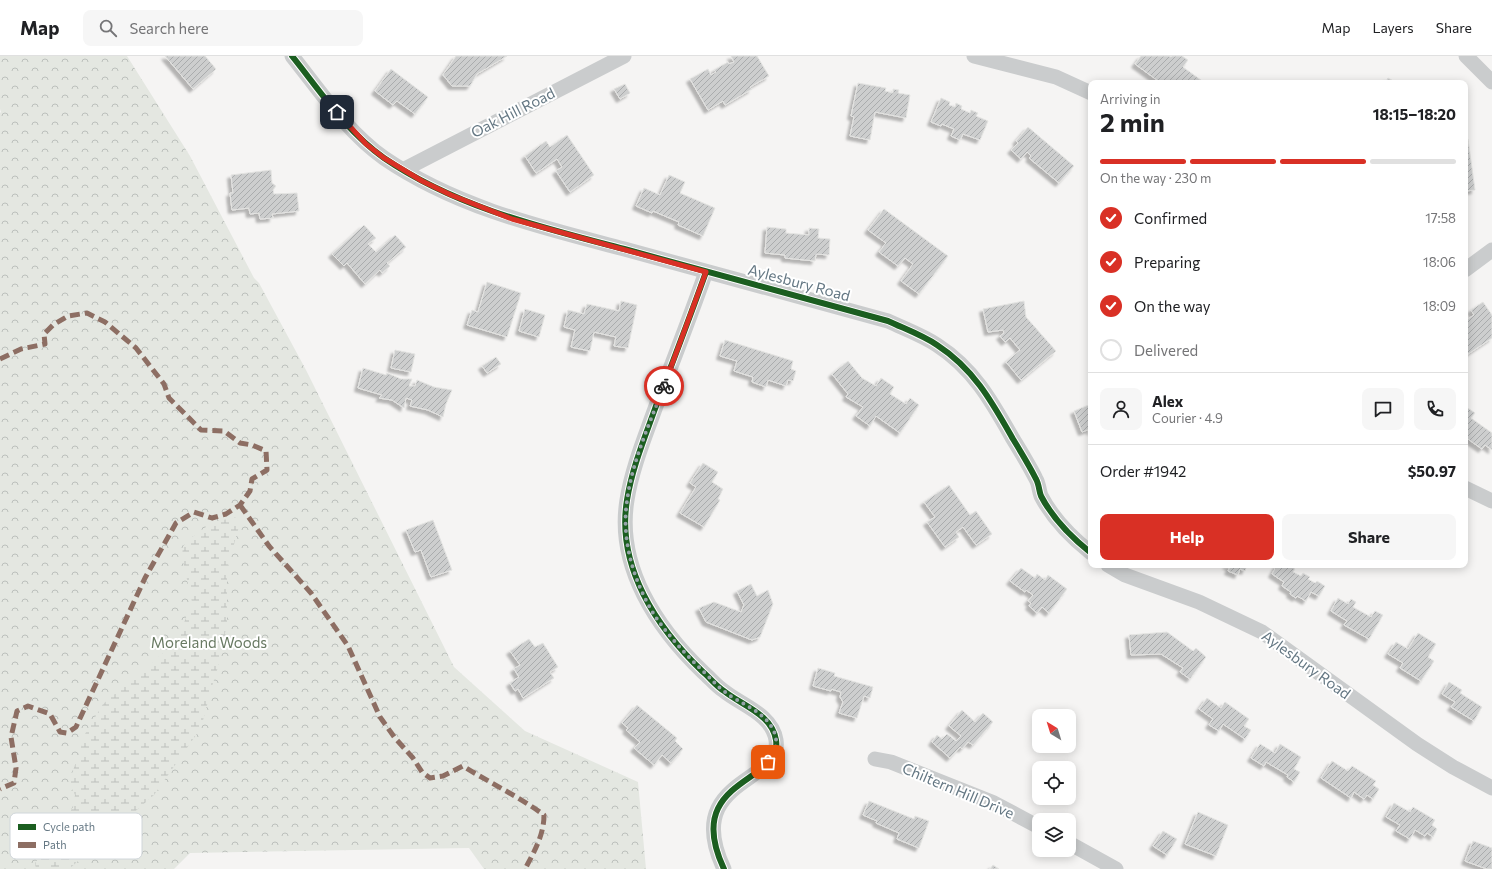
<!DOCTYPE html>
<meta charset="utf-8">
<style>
:root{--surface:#fff;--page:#f6f6f6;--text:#202124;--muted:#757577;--line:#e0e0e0;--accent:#d93025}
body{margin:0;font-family:Commissioner,sans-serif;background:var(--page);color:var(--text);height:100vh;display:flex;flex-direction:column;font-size:15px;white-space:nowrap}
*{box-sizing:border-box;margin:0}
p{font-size:13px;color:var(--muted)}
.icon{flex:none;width:22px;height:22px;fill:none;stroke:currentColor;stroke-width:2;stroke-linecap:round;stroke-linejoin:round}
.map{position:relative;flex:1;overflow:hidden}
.sheet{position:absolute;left:1088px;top:24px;width:380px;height:488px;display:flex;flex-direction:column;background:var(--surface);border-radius:8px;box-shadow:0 2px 10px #0003}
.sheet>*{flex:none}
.needle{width:26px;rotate:322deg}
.tools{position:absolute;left:1032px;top:653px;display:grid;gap:8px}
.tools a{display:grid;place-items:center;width:44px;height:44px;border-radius:8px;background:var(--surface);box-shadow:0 2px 10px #0003;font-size:20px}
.pin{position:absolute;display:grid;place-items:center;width:34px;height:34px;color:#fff;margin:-17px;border-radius:8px;box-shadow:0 2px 6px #0006}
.courier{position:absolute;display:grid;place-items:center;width:40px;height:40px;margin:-20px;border:3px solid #d93025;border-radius:50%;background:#fff;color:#222;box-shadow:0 1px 5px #0007}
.overview em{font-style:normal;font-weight:700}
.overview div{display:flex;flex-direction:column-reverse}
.overview{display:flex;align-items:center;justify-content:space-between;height:68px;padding:0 12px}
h1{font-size:26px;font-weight:700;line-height:30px}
.bar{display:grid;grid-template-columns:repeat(4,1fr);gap:6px 4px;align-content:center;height:48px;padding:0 12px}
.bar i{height:5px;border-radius:3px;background:var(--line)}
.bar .active{background:var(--accent)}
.bar p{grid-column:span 4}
.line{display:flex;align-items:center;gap:10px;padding:0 12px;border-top:1px solid var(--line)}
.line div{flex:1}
.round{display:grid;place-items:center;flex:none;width:42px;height:42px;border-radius:8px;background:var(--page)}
ol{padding:0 12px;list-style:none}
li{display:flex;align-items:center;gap:12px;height:44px}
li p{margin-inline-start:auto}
li .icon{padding:4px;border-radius:50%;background:var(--accent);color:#fff;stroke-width:4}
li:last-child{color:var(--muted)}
li i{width:22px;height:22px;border:2px solid var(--line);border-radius:50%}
.cta{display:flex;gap:8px;margin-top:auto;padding:8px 12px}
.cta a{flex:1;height:46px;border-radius:8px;background:var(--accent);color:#fff;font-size:16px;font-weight:700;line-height:46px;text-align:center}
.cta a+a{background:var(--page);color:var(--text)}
header{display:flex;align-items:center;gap:24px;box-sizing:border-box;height:56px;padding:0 20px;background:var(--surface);border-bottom:1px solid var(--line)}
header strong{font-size:19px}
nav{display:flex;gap:22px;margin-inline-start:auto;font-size:14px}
.search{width:280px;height:36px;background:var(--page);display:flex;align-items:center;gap:10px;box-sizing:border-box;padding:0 14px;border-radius:8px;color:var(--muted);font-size:15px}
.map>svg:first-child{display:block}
</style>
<header>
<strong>Map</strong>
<div class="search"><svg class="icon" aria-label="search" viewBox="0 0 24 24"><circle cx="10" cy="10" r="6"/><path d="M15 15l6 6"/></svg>Search here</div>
<nav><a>Map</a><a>Layers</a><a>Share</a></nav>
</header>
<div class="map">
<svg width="1492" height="813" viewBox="0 0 1492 813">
<defs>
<pattern id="forest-crowns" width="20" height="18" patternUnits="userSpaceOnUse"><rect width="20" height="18" fill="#e4e7e1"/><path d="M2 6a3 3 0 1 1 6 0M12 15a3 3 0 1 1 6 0" fill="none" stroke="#bcc0bc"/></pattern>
<pattern id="wetland-marsh" width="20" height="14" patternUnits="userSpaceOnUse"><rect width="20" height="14" fill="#e4e7e1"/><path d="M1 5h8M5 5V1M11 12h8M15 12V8" fill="none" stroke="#bcc0bc"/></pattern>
<pattern id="building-hatch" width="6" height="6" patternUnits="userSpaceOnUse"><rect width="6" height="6" fill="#cdcece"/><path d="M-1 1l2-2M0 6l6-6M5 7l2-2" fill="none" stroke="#aaacad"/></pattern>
<filter id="shadow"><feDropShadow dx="-3.5" dy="3.5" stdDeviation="1" flood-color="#0004"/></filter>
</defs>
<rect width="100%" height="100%" fill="#f5f4f3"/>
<!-- forest -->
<path fill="url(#forest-crowns)" d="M0,0H127L190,100L254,222L259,227L306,314L454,611L525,675L638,726L646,813H484L469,792L190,797L174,813H0V57L1,56L0,53Z"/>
<!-- wetland -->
<path fill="url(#wetland-marsh)" d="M238,461L240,467L227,513V568L218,611L211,634L201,672L154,739L69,813H36L35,807L73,751L75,739L69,727L85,678L103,648L162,598L182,572L192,546L182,501L183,490L192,481L213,466Z"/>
<!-- building -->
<path fill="url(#building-hatch)" stroke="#e4e4e2" filter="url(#shadow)" d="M165,0H205L216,13L193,33Z
M456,0H507L477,18L470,30H452L443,19Z
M731,0H757L769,20L750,31L752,33L725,49L723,45L708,54L690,23L708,13L711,19L716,16L714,14L728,6L729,8L734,6Z
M1141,0H1169L1171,1L1172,0H1182L1188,4L1183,11L1205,27H1161L1135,8Z
M391,13L428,41L415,58L397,45L393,49L375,35Z
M1388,22L1397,27H1385Z
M858,27L886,32L885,35L893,37V33L899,34L898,37L910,39L906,62L875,56L870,84L850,80L854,61L851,60Z
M625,28L630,37L620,43L614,33Z
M941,42L950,46L949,49L955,51L956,47L962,50L961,53L970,57L971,54L978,57L976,60L988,65L980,84L963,78L960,84L951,80L954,73L942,68L941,70L931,66Z
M1028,71L1074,110L1059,127L1029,102L1031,100L1027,96L1021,103L1011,94L1018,87L1016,85Z
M567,79L594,119L570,136L556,115L562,111L557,103L536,117L525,100L546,85L550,91Z
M1465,83H1468L1475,134L1465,135Z
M271,114L272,127L276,130L273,134L274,138L297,137L299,155L272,158L273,162L260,163L259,157L250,158L249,152L232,154L230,137H233L231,119Z
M669,119L685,126L680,137L715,152L703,180L678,169L679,166L653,155L652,157L636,150L644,132L660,139Z
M884,153L948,200L919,238L901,225L913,208L905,202L898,210L879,196L886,187L868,174Z
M364,169L376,182L368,188L376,196L395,179L406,191L387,207L390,210L382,217L380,214L365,228L347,207L344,210L332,198Z
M767,171L786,173V177L809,179V172L819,173L818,182L830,183L829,199L816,198L815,205L785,202V199L765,197Z
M487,226L521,237L507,281L467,269L472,254L478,256Z
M621,245L637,249L628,292L614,290L616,281L594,276L590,295L571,291L575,274L564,271L568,254L584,258L587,248L619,255Z
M1024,245L1026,261L1056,295L1021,324L1006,306L1020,294L1010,282L1005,286L1000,280L1004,277L1003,274L988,276L983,253Z
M1483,246L1492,259V282L1465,300V265L1474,259L1471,254Z
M525,253L545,259L539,281L519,275Z
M725,284L793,305L791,313L796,315L793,325L788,324L786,330L768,324L766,331L752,326L753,321L734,315L737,305L720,300Z
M395,294L415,298L411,316L391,312Z
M496,301L501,308L487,317L482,310Z
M848,305L862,322L876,330L881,322L894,331L890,338L906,348L910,342L919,349L900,377L876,360L870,370L856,360L863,351L846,341L848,338L832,318Z
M363,312L386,319L387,317L401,323H412L409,330H415L417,324L434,331L452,334L446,348L443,361L428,354L410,350L412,344L406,342L404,352L392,344L379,342L382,339L358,332Z
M1091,348V376L1090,373L1082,376L1074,355Z
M1465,350L1475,357L1471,362L1492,377V394L1485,389L1482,393L1465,381V375L1467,373L1465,372Z
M703,407L718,416L712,426L723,433L718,443L720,444L704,471L680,457L696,431L690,427Z
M949,429L970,459L976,455L992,478L976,489L963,471L956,476L959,481L945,491L927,466L935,461L924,446Z
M433,464L452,514L431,521L421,494L415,496L406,474Z
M1226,509H1247L1245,515L1240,513L1238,519L1228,515L1230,511Z
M1277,509H1288L1295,513L1293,516L1301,520L1303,517L1310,521L1308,523L1315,527L1317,525L1325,530L1319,540L1311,536L1306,545L1297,540L1296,542L1290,538L1291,536L1282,530L1284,526L1272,518Z
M1021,512L1035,522L1037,518L1045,524L1048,519L1067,533L1049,557L1042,551L1037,557L1029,550L1031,547L1028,545L1033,539L1026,534L1025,536L1010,525Z
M751,528L757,540L768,534L773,548L760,581L752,584L706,566L699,552L714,546L741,556L744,549L737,535Z
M1338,542L1348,548L1351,543L1356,546L1353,551L1371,561L1375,555L1383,559L1369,583L1344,569L1347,565L1331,555Z
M1167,576L1193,595L1196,592L1206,601L1190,623L1180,616L1183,612L1161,598L1131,599L1129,579Z
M1418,577L1436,588L1428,601L1434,605L1421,625L1400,612L1403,607L1388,598L1396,586L1408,593Z
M529,583L535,591L543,587L558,611L550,616L554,622L523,642L518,633L515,635L510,627L519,621L514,613L520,609L510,595Z
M818,612L835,617L834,620L873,631L870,642L864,640L857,662L839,657L843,646L840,641L841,636L831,633V635L813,630Z
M1449,626L1462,634L1460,637L1482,651L1474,665L1451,651L1455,646L1442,638Z
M1207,642L1221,652L1225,646L1249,663L1244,670L1251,674L1245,683L1223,668L1219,675L1209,669L1213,663L1199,653Z
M637,649L677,682L675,685L683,693L671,707L662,699L654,709L634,692L640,686L626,674L628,672L622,667Z
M962,654L975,666L983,657L993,666L973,689L968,686L962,693L960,691L950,702L932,686L937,679L942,683L947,678L956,685L961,680L949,670Z
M1260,688L1275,697L1280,688L1301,701L1294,713L1300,716L1294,726L1287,721L1288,719L1266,706L1264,710L1251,702Z
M1332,705L1348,715L1352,710L1376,725L1373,729L1379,733L1373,743L1367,739L1364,743L1354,736L1351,742L1321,722Z
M869,745L914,763L915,760L929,765L919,792L897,783L899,777L876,767L877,765L863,759Z
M1394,747L1410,756L1413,751L1435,764L1432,769L1437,773L1433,781L1427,777L1425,780L1415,774L1410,783L1396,775L1400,769L1386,761Z
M1198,756L1228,769L1216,800L1185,788Z
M1163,775L1177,783L1167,799L1153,790Z
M1473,785L1492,792V813H1487L1465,805Z
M993,809L999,813H990Z"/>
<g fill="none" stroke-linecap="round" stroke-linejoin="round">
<!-- minor -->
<path stroke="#cacccd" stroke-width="15" d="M292,0C320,35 347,76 384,102C457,152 544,172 628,194C715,218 802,241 888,265C905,273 922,279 937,289C974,313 992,346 1013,383C1021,396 1029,409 1036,423C1039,428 1039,435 1041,440C1053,463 1071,481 1091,497
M974,0L1056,21L1091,37
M1466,0L1492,26
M403,114L624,0
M1465,214L1492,194
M706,216C690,261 673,305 656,350C645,381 632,412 627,444C616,511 657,572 703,616C710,622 716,630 724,635C741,649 772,658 776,684C783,728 681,722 724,813
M1465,432L1492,445
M1108,509L1125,519L1199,546L1262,576L1417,688L1453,711L1492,732
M875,703L891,706L994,747L1039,771
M1069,787L1116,813"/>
<!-- quiet -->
<path stroke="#8d6e63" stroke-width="5" stroke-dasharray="10 5" stroke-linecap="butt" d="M0,303L21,293L45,288L44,278L53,269L68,260L87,257L105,266L136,292L164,328L169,342L201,374L224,375L240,387L252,389L266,395L267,414L252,423L250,435L240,449L226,458L212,462L194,456L176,467L145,522L76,671L67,677L60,676L50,658L28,650L17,655L11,681L16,712L14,727L0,733
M240,449L269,490L311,537L348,590L380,661L395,682L413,702L422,716L430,722L443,720L463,710C490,727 518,740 544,759C544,779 534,796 525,813"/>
<defs>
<path id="cycleway" d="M292,0C320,35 347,76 384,102C457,152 544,172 628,194C715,218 802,241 888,265C905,273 922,279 937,289C974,313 992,346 1013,383C1021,396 1029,409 1036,423C1039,428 1039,435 1041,440C1053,463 1071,481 1091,497
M706,216C690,261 673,305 656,350C645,381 632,412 627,444C616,511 657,572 703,616C710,622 716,630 724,635C741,649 772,658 776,684C783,728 681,722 724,813"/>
</defs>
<!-- cycleway casing -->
<use href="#cycleway" stroke="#fff" stroke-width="8"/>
<!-- cycleway -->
<use href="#cycleway" stroke="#1b5e20" stroke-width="6"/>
</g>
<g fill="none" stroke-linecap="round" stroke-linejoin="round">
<!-- done -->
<path stroke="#97a3aa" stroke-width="4" stroke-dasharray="0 7.2" d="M664,330C650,367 632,405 627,445C621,484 634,527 655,560C670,582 688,601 707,619C713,625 718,631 725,636C739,647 761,654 771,670C780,684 776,694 768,706"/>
<!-- route -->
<path stroke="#d93025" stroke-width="5" d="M337,56L366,88L384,102L422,125L451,139L512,163L706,216L664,330"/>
</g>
<g text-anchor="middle" stroke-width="4" stroke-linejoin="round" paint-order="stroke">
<!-- street labels -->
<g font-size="15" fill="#647783" stroke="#fff">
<text transform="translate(513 57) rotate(-27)" y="5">Oak Hill Road</text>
<text transform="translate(799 227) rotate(15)" y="5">Aylesbury Road</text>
<text transform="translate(1306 609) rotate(36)" y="5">Aylesbury Road</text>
<text transform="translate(958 735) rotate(23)" y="5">Chiltern Hill Drive</text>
</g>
<!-- park labels -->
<g font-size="15" fill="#697a63" stroke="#fff">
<text x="209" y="592">Moreland Woods</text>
</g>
</g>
<!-- legend -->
<rect x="10" y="757" width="132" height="46" rx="6" fill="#fff" stroke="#d0d6da" stroke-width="1"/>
<rect x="18" y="768" width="18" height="6" fill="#1b5e20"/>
<rect x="18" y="786" width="18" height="6" fill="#8d6e63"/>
<g font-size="11" fill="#647783">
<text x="43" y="775">Cycle path</text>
<text x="43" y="793">Path</text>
</g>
</svg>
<div class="tools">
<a><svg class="needle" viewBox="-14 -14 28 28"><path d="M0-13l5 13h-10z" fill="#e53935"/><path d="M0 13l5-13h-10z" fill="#757577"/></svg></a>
<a><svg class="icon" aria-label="locate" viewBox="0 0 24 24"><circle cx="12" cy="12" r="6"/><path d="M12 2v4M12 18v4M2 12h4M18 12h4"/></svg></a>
<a><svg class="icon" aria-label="layers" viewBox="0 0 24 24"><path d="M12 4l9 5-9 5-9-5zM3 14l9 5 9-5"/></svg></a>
</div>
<div class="pin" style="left:768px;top:706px;background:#ea580c"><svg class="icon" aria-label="bag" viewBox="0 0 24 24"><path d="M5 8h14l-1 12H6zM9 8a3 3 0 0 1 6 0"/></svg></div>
<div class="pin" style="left:337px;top:56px;background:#1f2937"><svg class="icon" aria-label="home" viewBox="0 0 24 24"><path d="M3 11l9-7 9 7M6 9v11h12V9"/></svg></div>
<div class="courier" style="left:664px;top:330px"><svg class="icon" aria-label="bike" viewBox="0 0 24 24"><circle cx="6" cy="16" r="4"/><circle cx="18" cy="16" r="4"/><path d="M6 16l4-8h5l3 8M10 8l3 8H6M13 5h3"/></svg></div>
<section class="sheet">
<div class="overview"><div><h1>2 min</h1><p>Arriving in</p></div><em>18:15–18:20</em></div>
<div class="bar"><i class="active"></i><i class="active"></i><i class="active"></i><i></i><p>On the way · 230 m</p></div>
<ol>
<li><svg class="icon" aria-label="check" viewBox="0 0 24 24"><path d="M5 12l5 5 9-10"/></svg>Confirmed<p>17:58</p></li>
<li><svg class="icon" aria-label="check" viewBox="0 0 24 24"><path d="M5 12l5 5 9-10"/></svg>Preparing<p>18:06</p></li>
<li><svg class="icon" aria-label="check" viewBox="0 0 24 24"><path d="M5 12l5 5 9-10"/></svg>On the way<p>18:09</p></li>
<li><i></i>Delivered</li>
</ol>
<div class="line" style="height:72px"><a class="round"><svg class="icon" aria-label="person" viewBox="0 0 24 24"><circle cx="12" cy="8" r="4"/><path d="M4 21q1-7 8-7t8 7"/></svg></a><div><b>Alex</b><p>Courier · 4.9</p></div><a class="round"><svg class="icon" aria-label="chat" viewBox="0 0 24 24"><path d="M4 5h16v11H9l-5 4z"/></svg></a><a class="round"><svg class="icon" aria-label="phone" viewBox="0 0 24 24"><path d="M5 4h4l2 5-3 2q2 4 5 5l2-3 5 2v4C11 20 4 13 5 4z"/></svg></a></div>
<div class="line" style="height:52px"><div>Order #1942</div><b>$50.97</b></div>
<div class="cta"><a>Help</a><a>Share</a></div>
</section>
</div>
